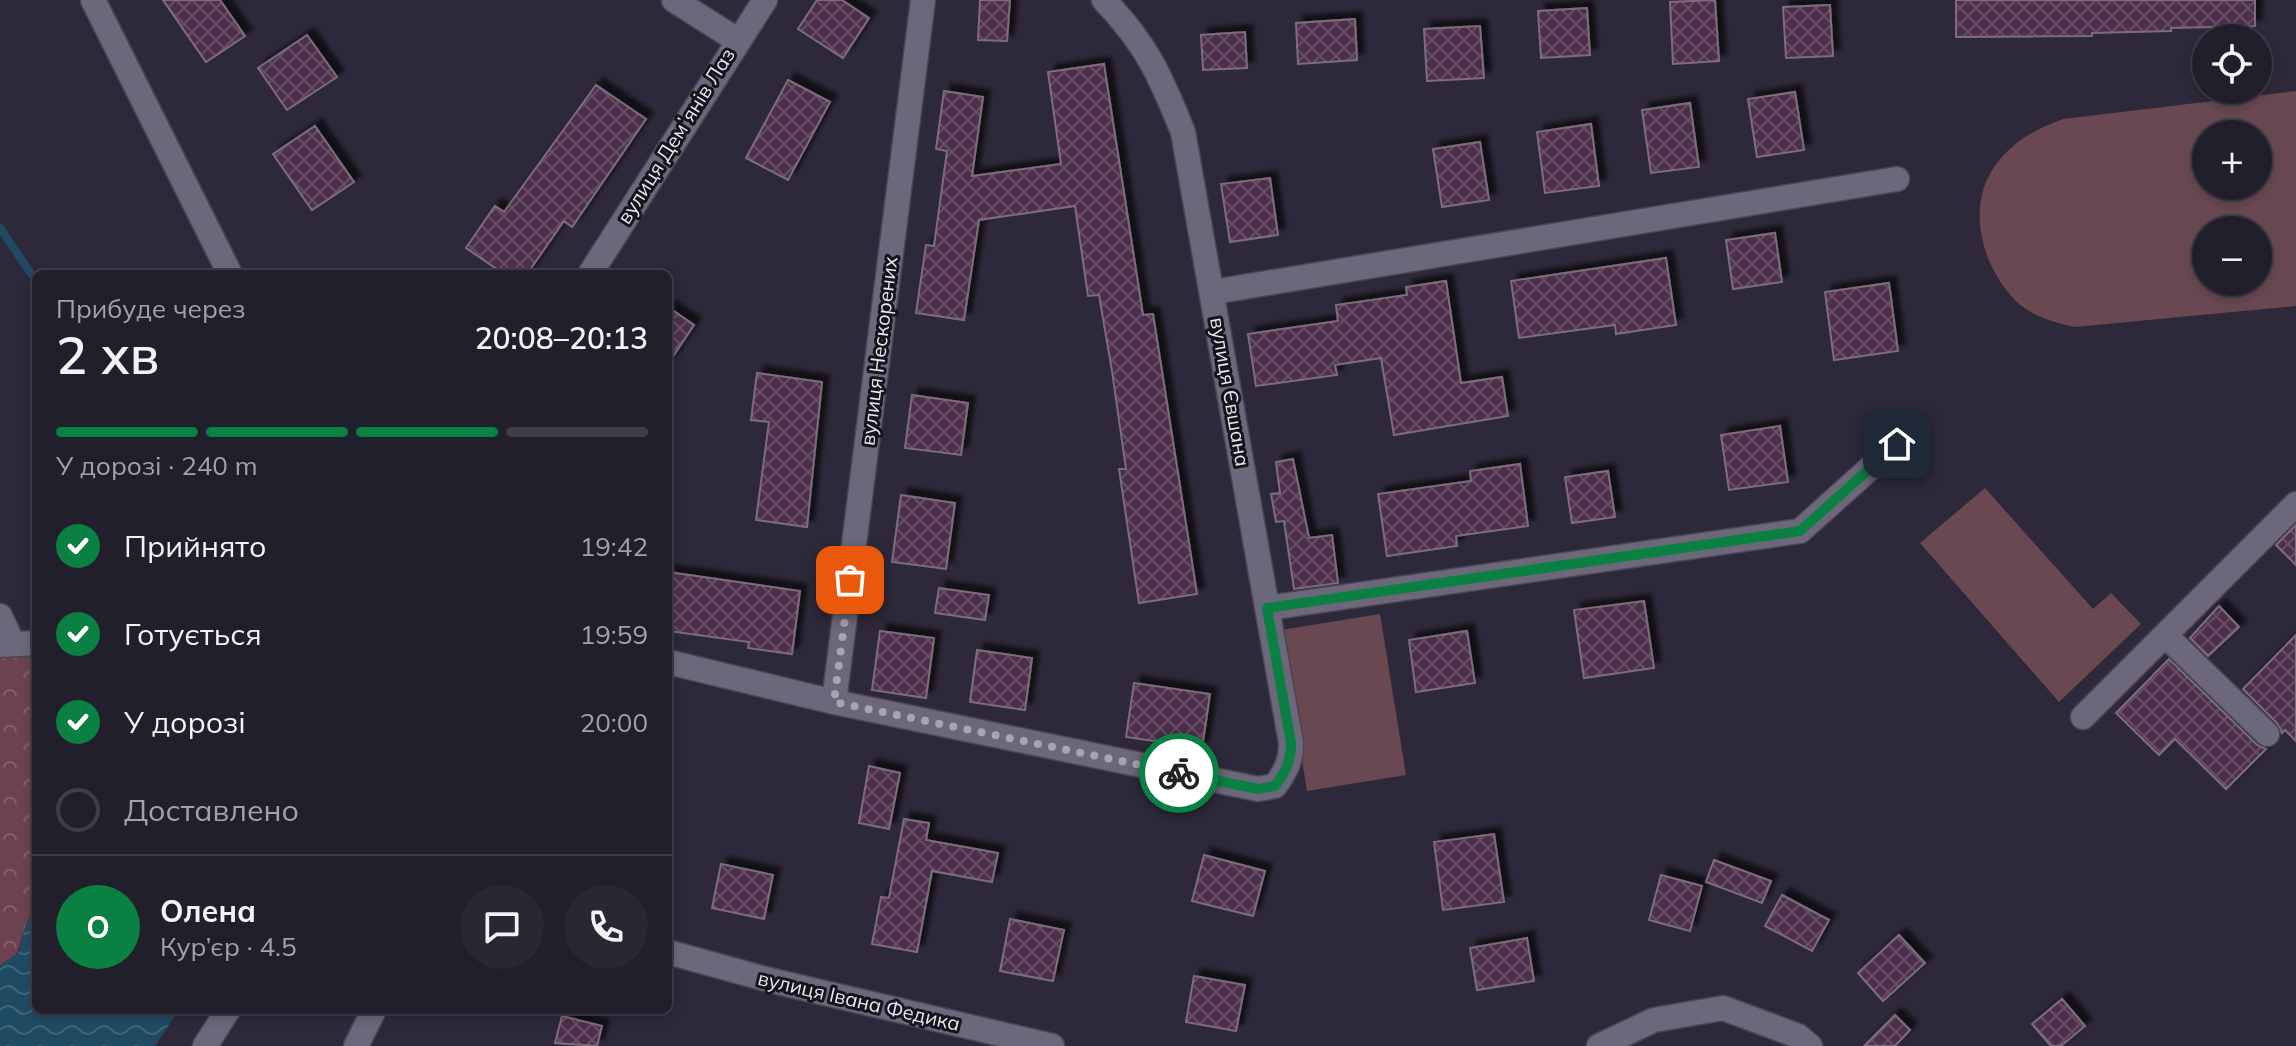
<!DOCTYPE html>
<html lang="uk">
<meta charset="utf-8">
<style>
:root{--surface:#221f2c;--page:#2a2734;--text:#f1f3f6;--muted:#a2a2a9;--line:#3f3d48;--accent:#0b8043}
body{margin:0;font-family:Mulish,sans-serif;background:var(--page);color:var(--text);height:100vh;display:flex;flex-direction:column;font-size:30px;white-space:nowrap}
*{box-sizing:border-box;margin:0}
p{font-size:26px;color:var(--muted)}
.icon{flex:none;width:44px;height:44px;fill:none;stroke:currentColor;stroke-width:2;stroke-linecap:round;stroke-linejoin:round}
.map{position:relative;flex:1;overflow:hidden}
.details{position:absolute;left:32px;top:270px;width:640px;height:744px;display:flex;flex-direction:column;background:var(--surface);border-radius:12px;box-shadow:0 4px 12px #0003,0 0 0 2px var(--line)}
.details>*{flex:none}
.controls{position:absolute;left:2192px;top:24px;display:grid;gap:16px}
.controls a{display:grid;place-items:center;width:80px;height:80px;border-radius:50%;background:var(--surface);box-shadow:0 4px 12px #0003,0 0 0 2px var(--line);font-size:40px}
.pin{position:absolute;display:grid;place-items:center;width:68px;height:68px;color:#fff;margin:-34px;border-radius:16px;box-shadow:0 4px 12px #0006}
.courier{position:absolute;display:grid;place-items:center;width:80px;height:80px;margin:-40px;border:6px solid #0b8043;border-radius:50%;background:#fff;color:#222;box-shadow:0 2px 10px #0007}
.summary em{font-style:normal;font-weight:600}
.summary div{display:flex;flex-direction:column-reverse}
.summary{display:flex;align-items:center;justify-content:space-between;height:136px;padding:0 24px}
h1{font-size:52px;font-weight:600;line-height:60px}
.bar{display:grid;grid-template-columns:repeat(4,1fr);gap:12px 8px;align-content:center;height:96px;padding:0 24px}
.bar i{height:10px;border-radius:6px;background:var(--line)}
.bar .on{background:var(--accent)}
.bar p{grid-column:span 4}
.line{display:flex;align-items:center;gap:20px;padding:0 24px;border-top:2px solid var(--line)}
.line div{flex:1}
.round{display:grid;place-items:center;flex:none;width:84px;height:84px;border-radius:42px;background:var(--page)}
ol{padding:0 24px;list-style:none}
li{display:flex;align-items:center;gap:24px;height:88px}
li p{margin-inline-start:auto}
li .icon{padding:8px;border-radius:50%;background:var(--accent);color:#fff;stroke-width:4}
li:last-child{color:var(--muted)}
li i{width:44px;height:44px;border:4px solid var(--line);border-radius:50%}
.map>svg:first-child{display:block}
</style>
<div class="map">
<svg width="2296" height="1046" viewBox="0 0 2296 1046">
<defs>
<pattern id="forest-crowns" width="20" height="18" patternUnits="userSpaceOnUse" patternTransform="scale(2)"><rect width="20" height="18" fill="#6d4250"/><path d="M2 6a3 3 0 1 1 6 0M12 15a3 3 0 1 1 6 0" fill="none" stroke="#825d6a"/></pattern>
<pattern id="water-waves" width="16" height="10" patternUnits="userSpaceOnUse" patternTransform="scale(2)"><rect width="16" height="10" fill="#1f4b62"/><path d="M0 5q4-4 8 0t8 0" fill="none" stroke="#406579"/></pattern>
<pattern id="building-cross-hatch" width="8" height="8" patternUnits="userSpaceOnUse" patternTransform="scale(2)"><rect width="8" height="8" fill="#4d2f4c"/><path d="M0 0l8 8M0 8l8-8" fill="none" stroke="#674d66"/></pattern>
<filter id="shadow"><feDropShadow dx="7" dy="-7" stdDeviation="2" flood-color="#0009"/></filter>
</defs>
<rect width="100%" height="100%" fill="#2e293a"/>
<!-- forest -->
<path fill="url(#forest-crowns)" d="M36,651V906L26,924L17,954L0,965V652Z"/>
<!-- pitch -->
<path fill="#694852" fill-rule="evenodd" d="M2296,91V306L2075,327C2053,322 2030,316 2014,299C1981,264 1965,204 1997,163C2015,140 2036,129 2063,119ZM2258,134V186H2206V134ZM2206,230H2258V282H2206Z
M1985,488L2093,609L2111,593L2141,624L2059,702L1920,543Z
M1380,614L1406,775L1307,791L1281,630Z"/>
<!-- water -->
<path fill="url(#water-waves)" d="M36,906V1010H179L155,1046H0V965L18,954L26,924Z"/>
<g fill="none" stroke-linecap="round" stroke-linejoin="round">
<!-- stream -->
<path stroke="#1f4b62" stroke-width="8" d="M0,228L36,281"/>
</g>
<!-- building -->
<path fill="url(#building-cross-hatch)" stroke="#7d6d7c" stroke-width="2" filter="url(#shadow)" d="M163,0H220L245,36L206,62Z
M817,0H842L869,18L843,58L798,29Z
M980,0H1010L1007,41L978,40Z
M1715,0L1719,61L1673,64L1670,2Z
M1956,0H2255V26L2171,28V31L2092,33V36L1956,37Z
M1830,5L1833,56L1786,58L1783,7Z
M1587,8L1590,55L1541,58L1538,11Z
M1355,19L1357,60L1298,64L1296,23Z
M1480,26L1484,78L1427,81L1424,29Z
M1245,32L1247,68L1203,70L1201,35Z
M307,35L337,77L287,110L258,68Z
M1104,64L1143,315L1153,314L1197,594L1139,603L1119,469H1126L1112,371L1099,295L1088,296L1075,206L979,220L964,320L916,313L926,245L934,246L947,151L936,149L944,91L983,97L972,176L1061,164L1048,72Z
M788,80L830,102L788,180L746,158Z
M596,85L646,119L572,227L564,221L527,274H504L466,248L495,206L504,212Z
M1795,92L1804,150L1757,157L1748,99Z
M1690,103L1699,167L1651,173L1642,110Z
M1591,124L1599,186L1545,193L1537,132Z
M315,126L354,182L312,210L273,154Z
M1480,142L1489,200L1442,207L1433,149Z
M1270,178L1278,235L1230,242L1221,184Z
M1775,233L1782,282L1733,289L1726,240Z
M1666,258L1676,325L1616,334L1615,325L1519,338L1511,281Z
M1446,281L1461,383L1502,377L1508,416L1394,435L1381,358L1335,365L1337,375L1256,386L1248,334L1338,321L1336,305L1407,295L1406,287Z
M1889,283L1898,351L1834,360L1825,292Z
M668,307L694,325L668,364Z
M757,373L822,382L807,527L756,520L769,422L751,420Z
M912,395L968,403L961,455L905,448Z
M1780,426L1788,482L1729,490L1721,435Z
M1293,459L1309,538L1332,535L1338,583L1294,589L1284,521L1276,522L1271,494L1280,493L1276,462Z
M1520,464L1528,526L1456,536L1457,546L1387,556L1378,494L1471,481L1470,471Z
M1608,471L1615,517L1572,523L1565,477Z
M901,495L955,503L946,569L892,562Z
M2296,525V565L2276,545Z
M668,572L800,591L792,654L748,648L749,642L668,631Z
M939,588L989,595L985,620L935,613Z
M1644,601L1654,668L1584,678L1574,610Z
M2219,606L2239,627L2208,656L2190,638Z
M880,631L934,638L926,698L872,690Z
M1467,631L1475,683L1416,692L1409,640Z
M2296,635V741L2285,730L2282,733L2277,723L2243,689Z
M977,650L1032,658L1025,710L970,702Z
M2169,659L2257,745L2266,749L2226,789L2175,739L2159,755L2116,713Z
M1134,683L1210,694L1202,748L1126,737Z
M869,766L900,773L889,829L859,823Z
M904,819L929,823L926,840L998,853L992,882L932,871L917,952L872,944L881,897L889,898Z
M1494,834L1504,902L1443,910L1434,842Z
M1204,855L1265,871L1253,916L1192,901Z
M1714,860L1771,881L1762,903L1706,882Z
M721,864L773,875L764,919L712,908Z
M1661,875L1702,886L1690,931L1649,920Z
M1782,895L1829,920L1812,951L1765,926Z
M1010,919L1064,930L1053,981L1000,971Z
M1899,935L1925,963L1883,1001L1858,973Z
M1527,938L1534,981L1477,990L1470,948Z
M1194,976L1245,985L1236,1031L1186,1022Z
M2062,999L2085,1026L2061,1046H2051L2032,1024Z
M1895,1015L1910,1030L1895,1046H1864Z
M562,1016L602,1026L597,1046L555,1043Z"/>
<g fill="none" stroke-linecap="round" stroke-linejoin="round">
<defs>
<path id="minor" d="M93,0L230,274
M674,0L737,40
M590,274L765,0
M1213,292L1897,179
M1267,608L1800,531L1897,444
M0,616L13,644
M2165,635L2267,734
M0,645L36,643
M668,662L834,702L1258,789L1275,786C1286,771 1291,761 1291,743L1183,132C1160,75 1147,45 1104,0
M834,702L923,0
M2083,717L2296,504
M668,952L769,980L1052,1046
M205,1046L228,1010
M356,1046L374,1010
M1599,1046L1654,1020L1723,1008L1798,1036L1810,1046"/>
</defs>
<!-- minor casing -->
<use href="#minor" stroke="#494552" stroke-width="27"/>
<!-- minor -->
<use href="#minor" stroke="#6c677a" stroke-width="24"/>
</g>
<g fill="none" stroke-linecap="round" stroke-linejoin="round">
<!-- done -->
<path stroke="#a8a4b1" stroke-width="8" stroke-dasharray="0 14.4" d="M850,580L834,702L1179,773"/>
<!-- route -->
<path stroke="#0b8043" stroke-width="10" d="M1179,773L1258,789L1275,786C1286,771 1291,761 1291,743L1267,608L1800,531L1897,444"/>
</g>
<g text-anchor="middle" stroke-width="6" stroke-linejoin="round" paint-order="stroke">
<!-- street labels -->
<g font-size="20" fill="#e9e7f1" stroke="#15131b">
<text transform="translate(676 136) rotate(-58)" y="7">вулиця Демʼянів Лаз</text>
<text transform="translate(879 351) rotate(-83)" y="7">вулиця Нескорених</text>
<text transform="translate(1230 392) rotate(80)" y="7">вулиця Євшана</text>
<text transform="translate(859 1001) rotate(13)" y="7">вулиця Івана Федика</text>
</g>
</g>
</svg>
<div class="controls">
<a><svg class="icon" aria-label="locate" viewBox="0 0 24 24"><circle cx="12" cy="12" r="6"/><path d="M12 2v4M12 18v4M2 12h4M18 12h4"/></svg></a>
<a>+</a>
<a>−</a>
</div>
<div class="pin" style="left:850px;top:580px;background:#ea580c"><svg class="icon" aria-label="bag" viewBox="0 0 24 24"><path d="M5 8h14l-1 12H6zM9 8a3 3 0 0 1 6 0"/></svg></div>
<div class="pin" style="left:1897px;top:444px;background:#1f2937"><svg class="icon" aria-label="home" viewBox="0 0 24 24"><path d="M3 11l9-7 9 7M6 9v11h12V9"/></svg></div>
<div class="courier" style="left:1179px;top:773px"><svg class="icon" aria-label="bike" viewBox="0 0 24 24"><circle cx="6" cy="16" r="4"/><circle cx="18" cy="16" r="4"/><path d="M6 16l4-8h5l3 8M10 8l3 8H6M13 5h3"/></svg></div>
<section class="details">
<div class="summary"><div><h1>2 хв</h1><p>Прибуде через</p></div><em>20:08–20:13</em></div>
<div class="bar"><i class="on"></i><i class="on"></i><i class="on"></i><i></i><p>У дорозі · 240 m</p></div>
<ol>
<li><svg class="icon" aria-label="check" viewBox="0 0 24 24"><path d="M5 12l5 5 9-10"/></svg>Прийнято<p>19:42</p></li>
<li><svg class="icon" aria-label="check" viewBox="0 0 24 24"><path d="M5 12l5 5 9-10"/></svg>Готується<p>19:59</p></li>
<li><svg class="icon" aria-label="check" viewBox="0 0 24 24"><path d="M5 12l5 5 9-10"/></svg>У дорозі<p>20:00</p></li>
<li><i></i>Доставлено</li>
</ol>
<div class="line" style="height:144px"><b class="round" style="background:var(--accent);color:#fff">О</b><div><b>Олена</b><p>Кур’єр · 4.5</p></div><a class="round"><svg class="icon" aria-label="chat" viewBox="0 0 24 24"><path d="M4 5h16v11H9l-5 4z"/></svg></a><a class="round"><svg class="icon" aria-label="phone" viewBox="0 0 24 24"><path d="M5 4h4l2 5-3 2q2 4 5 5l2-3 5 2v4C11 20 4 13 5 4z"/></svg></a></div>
</section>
</div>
